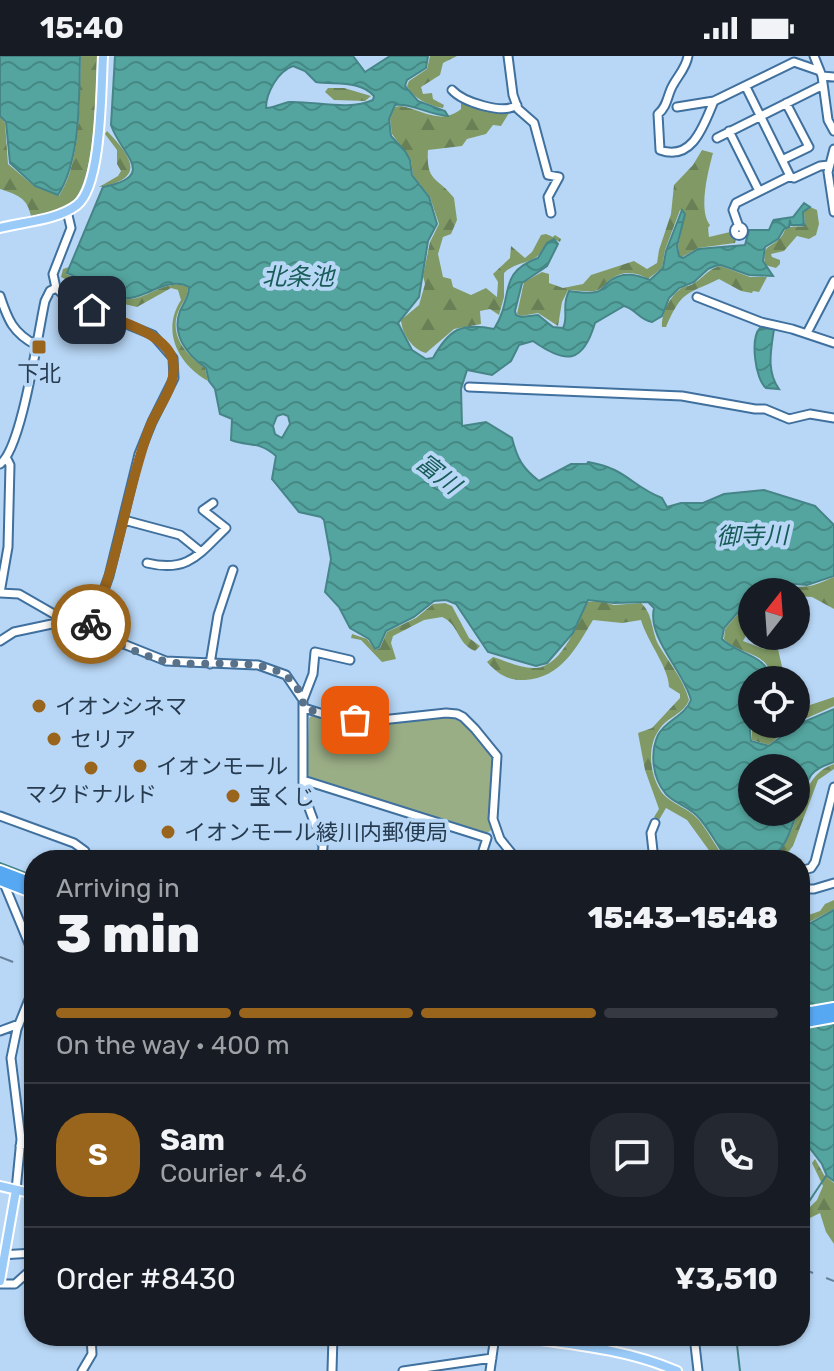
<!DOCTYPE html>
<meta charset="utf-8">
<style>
:root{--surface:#171b24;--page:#242831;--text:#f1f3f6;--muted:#9ea1a6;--line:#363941;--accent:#99641c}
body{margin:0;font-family:Rubik,"Noto Sans JP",sans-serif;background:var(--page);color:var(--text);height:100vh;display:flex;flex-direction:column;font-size:30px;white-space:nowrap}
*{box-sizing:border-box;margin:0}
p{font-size:26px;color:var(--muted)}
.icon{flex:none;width:44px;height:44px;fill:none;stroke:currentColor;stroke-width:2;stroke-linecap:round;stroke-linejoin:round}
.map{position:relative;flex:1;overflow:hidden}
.panel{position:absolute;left:24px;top:794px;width:786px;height:496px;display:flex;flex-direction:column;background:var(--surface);border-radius:32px;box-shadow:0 2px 6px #0004}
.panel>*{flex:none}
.needle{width:52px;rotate:17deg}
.controls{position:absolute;left:738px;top:522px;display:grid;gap:16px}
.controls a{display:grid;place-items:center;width:72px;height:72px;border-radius:50%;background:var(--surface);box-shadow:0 2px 6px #0004;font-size:40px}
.pin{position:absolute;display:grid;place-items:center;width:68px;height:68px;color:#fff;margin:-34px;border-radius:16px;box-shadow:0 4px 12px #0006}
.courier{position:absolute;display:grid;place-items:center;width:80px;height:80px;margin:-40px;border:6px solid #99641c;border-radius:50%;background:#fff;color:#222;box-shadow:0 2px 10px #0007}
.headline em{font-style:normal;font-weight:800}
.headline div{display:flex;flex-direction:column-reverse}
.headline{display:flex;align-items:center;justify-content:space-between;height:136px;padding:0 32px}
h1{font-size:52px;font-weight:800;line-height:60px}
.bar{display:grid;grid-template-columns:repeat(4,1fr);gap:12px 8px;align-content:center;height:96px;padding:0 32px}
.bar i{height:10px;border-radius:6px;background:var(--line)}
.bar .selected{background:var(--accent)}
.bar p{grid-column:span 4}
.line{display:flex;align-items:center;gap:20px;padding:0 32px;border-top:2px solid var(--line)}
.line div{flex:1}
.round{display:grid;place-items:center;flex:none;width:84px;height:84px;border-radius:32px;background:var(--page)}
.status{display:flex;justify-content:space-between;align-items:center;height:56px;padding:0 40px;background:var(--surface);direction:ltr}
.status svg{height:22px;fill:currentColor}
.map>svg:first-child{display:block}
</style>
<div class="status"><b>15:40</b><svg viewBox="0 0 49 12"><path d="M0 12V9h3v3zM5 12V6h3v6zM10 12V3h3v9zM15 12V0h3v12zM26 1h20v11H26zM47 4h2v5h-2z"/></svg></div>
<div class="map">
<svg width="834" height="1315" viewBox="0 0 834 1315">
<defs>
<pattern id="forest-firs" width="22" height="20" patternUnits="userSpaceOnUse" patternTransform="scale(2)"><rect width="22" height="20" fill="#819a65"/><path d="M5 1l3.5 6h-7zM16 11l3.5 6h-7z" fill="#697f56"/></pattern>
<pattern id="water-waves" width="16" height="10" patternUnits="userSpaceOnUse" patternTransform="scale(2)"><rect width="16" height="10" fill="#54a59f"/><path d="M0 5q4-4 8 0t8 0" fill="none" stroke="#458884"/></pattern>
</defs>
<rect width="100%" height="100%" fill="#b8d7f6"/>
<!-- grass -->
<path fill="#9aae86" d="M313,659L352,670L353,667L380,668L450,661L458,662L465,666L492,699L495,707L491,774L487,777L477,775L310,721L307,718L309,662Z"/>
<!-- forest -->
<path fill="url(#forest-firs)" d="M81,0H97C96,31 96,126 72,146C61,155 45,157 31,160C27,141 17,139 0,133V61L5,67L8,108L34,130L59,140C82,105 79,42 81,0Z
M430,0H457L443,7L440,19L421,31L423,38L432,37L433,43L444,49L443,52C430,50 414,43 407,30L409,25L427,13Z
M328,32H344L371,40L365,45L334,44L325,36Z
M461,46H472L509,57L501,70L493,69L486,78L467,83L462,90L428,94C426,127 437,120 454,142L457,164L451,178L443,181L438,198L443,221L451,223L453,231L471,239L486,232L497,241L498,226L493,218L510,202L511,190L525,202L532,196L541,179L546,178L553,181L555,179L561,183L560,186L554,183C544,187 543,197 535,202C524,208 513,208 504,217V241L499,259L490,253L480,255L481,268L454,273L426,297C413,294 402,278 401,264L419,249L425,228L423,220L430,186L439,168L430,141L413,119L411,104L392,78L390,63L395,51L400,50C422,53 440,70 461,53Z
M107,75C132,101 147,123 99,131L118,120L121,115L117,108V94L105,78Z
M702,94L713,97C708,115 698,155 710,169L708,172L709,181L730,176L736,183L735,187L698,192L682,201L679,199L678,190L685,158L680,154L665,194L662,212L648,223C637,216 623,214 611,223C605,227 602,234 595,235C588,236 576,234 568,234L562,246L558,270L538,257L521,260L517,258L524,226L542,216L549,218V227L563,232L583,228L591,219L634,205L647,213L657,207L659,194L671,158L674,129L693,109Z
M810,151L817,154L819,168L816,179L809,183L797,180L784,195L771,198L772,201L780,204V208L776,212L765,209C762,187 771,193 781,181C786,175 782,174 790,171C795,170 800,171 805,170L804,156Z
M721,210L750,221H767L759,236L753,235L752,237L741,235L719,223C686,239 682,234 666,271H662C661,258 670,239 682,232C686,230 691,230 694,227C705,221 708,212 721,210Z
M69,211L66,218C84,224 93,241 108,243C118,244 131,244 140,241C156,236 170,224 188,231C188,243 182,246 178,256C169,280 187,300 205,312L208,325C178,308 161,275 181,244L178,234L171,232L137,251L124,248L114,254L104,253L88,242L85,233L61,221L63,213Z
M834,521V553L812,541L796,540V536H758C774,524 791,533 809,530C817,529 826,524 834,521Z
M752,541V575L747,578L743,585L764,593L770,588L773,580H789L778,593L785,624H773C766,593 744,602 724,583L725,573Z
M599,545L614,549L641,547C653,558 651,573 658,588C669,607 683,622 689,644C684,658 667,661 659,674C646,692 650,721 663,738C672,748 688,752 698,763C708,775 716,791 726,804H716L687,764L666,752L659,764L654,761L659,753L645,714L638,677L652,672L680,642V638L669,631C669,612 647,585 641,564L622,567L593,564C576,592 561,622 525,624C508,625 498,618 487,606L493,601C506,605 522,613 536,612C563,610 578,565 588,546Z
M445,547L452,550L469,582L480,590L475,595C457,588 459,568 442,561L424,564L393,580L391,587L396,603L382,606L361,584L351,582L352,578L367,583L375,594L380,592L387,576L416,562L433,548Z
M834,641V650L796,667V655L798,653Z
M752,666V668H793L769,689L752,684Z
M834,708V713L818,724L793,790L782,804H768C805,783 792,722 834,708Z
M834,844V853L800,871V862L820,855L825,848Z
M815,1103L824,1119L834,1127V1188L826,1176L820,1157L800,1167V1161L817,1144L823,1130L812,1107Z"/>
<!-- water -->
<path fill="url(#water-waves)" stroke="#468587" stroke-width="2" fill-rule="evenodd" d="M0,0H80C79,42 81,103 58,139L35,130L10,107L6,66L0,60Z
M115,0H353L365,16L390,0H428L426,12L407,24L405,30L418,45L445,55L448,60C429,59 412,47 395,49L389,63L391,80L405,95L410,104L412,119L429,141L437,168L428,185L419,241L398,267L412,294L426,303L433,302C449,273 462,266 494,273C515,241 496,217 538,202L547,187L554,183L558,188L547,210L522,227L515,255L516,259L521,261L538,259L553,271L563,272C569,261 561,250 569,235C577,236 589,238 596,236C603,235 605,228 611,224C624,215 637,219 650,224L663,212L666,195L682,154L685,158L677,190L679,200L683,202L698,193L745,189L749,174H769L773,165L781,164H773L793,161L804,147L810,151L803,156L804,169H791L790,164L789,171L784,173L778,183L765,191L763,205L773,220L749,219L721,209L715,210L708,213L694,226L679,232L669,242L662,260L652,266C639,264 636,253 624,250L595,267C583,307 567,309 533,285L519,289L511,305L492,319L467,314L461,333L462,370L486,366L512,382C517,402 522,412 539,425L571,408H587L588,406C626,412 631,430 662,442L667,451L681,447H703L724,438L764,434L815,450L834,469V520L807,529L782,527L752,536V540L724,572L722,583C740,600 766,598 772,624H752C752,644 748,666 751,685L769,690L796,669L834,653V706C826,709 818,711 812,718C797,737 794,798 765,803C754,805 740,804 728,804C718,791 711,776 700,763C691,751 675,748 666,738C652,722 650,697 658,679C666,664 685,660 691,644C684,615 647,582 654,552L648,546L614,547L588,544L573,577L547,607L536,610L488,596L456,548L446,544L434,545L414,561L386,575L379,591L375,593L369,583L350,572L339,551L325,536L331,503L324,464L321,461L299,456L272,423L276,400C258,384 248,391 231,384L232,363L220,358L215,333L209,325L206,312C188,300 171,279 180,255C184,246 189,242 189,231C173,222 156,234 141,239C132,243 119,243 109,242C94,241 85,223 67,217L103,131C159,120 121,99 111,69ZM293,10L305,15L316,26C335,29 360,24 374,40L373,44C349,55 315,45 290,46C281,47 275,52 266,52C266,37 278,15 293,10ZM283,358L288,360L290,368L282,382L275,378L273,370L277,360ZM796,712V756H752V712Z
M760,272L774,273C771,294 766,315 779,333L766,332C755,323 750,282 760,272Z
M834,854V1125L827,1120L822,1108L809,1091L805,1055L809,1020L800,1000V873Z"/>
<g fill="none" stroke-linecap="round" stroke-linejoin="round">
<!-- stream -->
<path stroke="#468587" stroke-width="2" d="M0,807L34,820
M800,1159L826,1120
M736,1280L740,1315"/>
<defs>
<path id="minor" d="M508,0L513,39L518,53L534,67L548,119L559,121L548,141L551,157
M688,0C686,12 679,18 673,29C667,39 668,50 658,58L660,94C693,106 704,68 714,45L794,6L820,15
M814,0L822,20L828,64L834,75
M822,20L834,21
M746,31L790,120
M452,34C463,46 503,59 517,49
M677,51L714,45
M729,75L759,135
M717,82L823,29
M834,93L828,116L834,156
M782,104L809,91L786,47
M67,155L71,172L53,218L56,232L70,245L153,279L173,302L174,322L152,366L139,398L109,520L89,575
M734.5 175a4.5 4.5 0 1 1 9 0a4.5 4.5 0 1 1-9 0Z
M739,171L733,154L736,147L790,120L794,122L820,110L829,109
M0,240C8,264 13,277 36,289
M697,241L761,266L792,273L834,287
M807,277L834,225
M469,331L682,340L755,353H765L789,363L810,358L834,362
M0,408C22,393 38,276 45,245L50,235L56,232
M124,464L180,479L201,496
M147,507C188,517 199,498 226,472L203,454L213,447
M0,537L19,538L66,565L166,605L258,609L286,619L303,644V736L323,790L322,804
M0,537L8,491L10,409L7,403
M0,585L14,576L66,565
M210,608L218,559L233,514
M303,644L313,618L315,596L350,604
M304,652L339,663L372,665L446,657L457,658L463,661L475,673L497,700L493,763L500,783L517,804
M303,724L487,782L480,804
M0,760L74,787L85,795L87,804
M654,804L651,777L655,767
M800,815L811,812L815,806L834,731
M3,825L34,900
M800,833H814L834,827
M0,975L19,968
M20,1090L34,1086
M16,1134L21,1083L11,1002L17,973L34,931
M0,1199L34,1197
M0,1228H15L34,1211
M694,1280L698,1315
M82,1315L92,1298L91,1280
M332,1315L333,1280
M403,1315L492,1302
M490,1315L495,1280"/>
<path id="major" d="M0,172C23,166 58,164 77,149C102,130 101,32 103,0
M0,1130L34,1138
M0,1225L16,1134
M510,1280C566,1288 624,1292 677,1315"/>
<path id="highway" d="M0,815L34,828
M0,824L34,837
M800,958L834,952
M800,967L834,961"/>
</defs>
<!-- minor casing -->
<use href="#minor" stroke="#3f709e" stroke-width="11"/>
<!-- major casing -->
<use href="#major" stroke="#fff" stroke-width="12"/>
<!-- highway casing -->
<use href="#highway" stroke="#fff" stroke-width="14"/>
<!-- minor -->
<use href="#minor" stroke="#fff" stroke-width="7"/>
<!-- major -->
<use href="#major" stroke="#9acbf8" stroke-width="8"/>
<!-- highway -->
<use href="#highway" stroke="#57a8f3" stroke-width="10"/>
<!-- rail -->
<path stroke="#668099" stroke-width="2" stroke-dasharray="14 14" stroke-linecap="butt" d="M0,901L34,914
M800,1212L834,1225"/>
</g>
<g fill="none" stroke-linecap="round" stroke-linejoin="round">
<!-- done -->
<path stroke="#59728a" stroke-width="8" stroke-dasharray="0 14.4" d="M91,568L89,575C113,585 138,598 164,605C208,616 294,587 304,652L339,663L355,664"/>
<!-- route -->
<path stroke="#99641c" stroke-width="10" d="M91,568C98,551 105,533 110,516C124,468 132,419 149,373C157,351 178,330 173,305C167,277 115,264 92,254"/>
</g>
<!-- markers -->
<g fill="#99641c" stroke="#b8d7f6" stroke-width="3">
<rect x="31" y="283" width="16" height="16" rx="4"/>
<circle cx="39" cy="650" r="8"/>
<circle cx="54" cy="683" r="8"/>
<circle cx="140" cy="710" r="8"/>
<circle cx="91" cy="712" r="8"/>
<circle cx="233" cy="740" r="8"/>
<circle cx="168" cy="776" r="8"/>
</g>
<g text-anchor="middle" stroke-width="8" stroke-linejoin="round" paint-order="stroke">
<!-- poi labels -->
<g font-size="22" fill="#263b50" stroke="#b8d7f6" text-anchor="start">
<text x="39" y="325" text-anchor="middle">下北</text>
<text x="55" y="658">イオンシネマ</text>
<text x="70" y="691">セリア</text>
<text x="156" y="718">イオンモール</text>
<text x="91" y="746" text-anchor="middle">マクドナルド</text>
<text x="249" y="748">宝くじ</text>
<text x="184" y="784">イオンモール綾川内郵便局</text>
</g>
<!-- water labels -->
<g font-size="24" font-style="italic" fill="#185c58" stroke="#b8d7f6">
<text x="298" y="229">北条池</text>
<text transform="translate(438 418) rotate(38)" y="8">富川</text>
<text transform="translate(752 480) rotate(-1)" y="8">御寺川</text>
</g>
</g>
</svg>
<div class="controls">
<a><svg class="needle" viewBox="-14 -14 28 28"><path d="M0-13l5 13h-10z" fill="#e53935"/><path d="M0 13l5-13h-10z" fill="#9ea1a6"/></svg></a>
<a><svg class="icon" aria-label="locate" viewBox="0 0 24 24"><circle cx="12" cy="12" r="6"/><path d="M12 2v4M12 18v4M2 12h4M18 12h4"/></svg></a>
<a><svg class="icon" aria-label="layers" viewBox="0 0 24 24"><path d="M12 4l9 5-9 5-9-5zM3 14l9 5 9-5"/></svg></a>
</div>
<div class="pin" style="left:355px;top:664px;background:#ea580c"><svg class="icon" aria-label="bag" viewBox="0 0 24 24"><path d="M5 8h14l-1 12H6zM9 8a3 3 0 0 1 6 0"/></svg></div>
<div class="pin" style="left:92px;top:254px;background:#1f2937"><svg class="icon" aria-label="home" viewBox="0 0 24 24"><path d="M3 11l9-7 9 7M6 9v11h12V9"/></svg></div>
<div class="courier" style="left:91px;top:568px"><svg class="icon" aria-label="bike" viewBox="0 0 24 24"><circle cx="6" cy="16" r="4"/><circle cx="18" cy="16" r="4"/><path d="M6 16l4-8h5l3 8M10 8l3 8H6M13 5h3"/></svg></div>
<section class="panel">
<div class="headline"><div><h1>3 min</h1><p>Arriving in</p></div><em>15:43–15:48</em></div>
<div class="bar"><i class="selected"></i><i class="selected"></i><i class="selected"></i><i></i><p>On the way · 400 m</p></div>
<div class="line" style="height:144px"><b class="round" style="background:var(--accent);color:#fff">S</b><div><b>Sam</b><p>Courier · 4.6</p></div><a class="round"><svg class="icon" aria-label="chat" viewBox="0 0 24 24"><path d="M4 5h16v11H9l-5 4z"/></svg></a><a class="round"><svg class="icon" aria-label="phone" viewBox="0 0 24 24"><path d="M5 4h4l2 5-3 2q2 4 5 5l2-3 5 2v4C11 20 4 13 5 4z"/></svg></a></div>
<div class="line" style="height:104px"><div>Order #8430</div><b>¥3,510</b></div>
</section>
</div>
